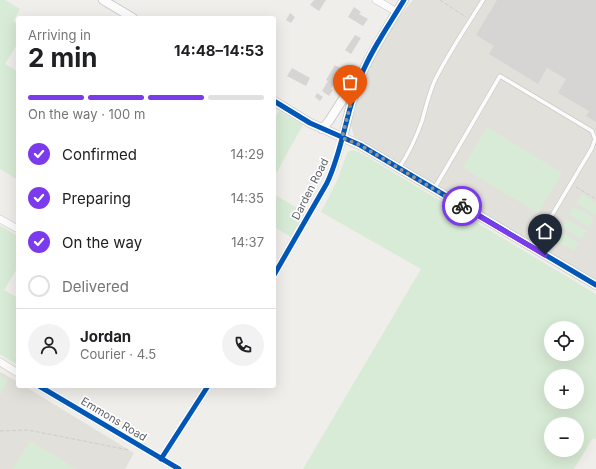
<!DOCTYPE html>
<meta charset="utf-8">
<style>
:root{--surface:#fff;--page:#f2f2f2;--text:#202124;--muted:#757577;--line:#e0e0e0;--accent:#7c3aed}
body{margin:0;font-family:Inter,sans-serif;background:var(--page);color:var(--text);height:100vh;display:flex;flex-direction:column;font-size:15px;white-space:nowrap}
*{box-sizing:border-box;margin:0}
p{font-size:13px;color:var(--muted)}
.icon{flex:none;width:22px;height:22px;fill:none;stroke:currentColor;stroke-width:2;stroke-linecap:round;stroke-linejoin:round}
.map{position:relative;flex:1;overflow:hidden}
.panel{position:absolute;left:16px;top:16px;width:260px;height:372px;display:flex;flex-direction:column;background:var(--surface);border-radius:4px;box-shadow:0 4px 16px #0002}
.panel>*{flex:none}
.tools{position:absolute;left:544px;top:321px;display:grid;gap:8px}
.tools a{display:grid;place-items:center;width:40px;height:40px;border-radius:50%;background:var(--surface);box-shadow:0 4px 16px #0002;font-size:20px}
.pin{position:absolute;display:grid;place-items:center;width:34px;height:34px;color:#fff;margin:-41px -17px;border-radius:50% 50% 50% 0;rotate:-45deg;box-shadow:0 0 4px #0007}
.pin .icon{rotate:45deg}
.courier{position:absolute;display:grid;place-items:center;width:40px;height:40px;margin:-20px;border:3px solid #7c3aed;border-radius:50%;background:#fff;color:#222;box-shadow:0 1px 5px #0007}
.summary em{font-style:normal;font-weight:700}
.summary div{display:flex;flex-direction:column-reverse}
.summary{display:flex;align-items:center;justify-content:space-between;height:68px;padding:0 12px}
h1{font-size:26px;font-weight:700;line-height:30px}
.bar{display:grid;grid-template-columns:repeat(4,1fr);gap:6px 4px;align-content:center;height:48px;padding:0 12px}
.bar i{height:5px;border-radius:3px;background:var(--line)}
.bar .selected{background:var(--accent)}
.bar p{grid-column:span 4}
.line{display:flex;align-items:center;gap:10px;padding:0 12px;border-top:1px solid var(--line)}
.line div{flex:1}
.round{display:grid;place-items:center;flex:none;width:42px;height:42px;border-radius:21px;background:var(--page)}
ol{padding:0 12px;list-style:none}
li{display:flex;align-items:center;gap:12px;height:44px}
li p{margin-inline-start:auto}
li .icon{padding:4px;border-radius:50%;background:var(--accent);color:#fff;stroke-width:4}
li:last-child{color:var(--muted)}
li i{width:22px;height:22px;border:2px solid var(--line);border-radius:50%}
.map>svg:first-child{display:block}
</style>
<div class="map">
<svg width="596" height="469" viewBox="0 0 596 469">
<rect width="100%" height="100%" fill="#efeeea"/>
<!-- education -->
<path fill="#e2e0da" d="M413,0H596V280L354,136L351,125L363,79L399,17Z
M0,372L18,382V386H24L134,453L125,469H0Z"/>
<!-- green -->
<path fill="#d8ebd6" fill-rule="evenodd" d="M0,0H5L20,9L13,21L18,25V43L5,64L18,72V180L0,169Z
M279,111L303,125L274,177V120Z
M487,127L562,173L538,213L463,168Z
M352,150L359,152L596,294V439L593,438L574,469H303L421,269L321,212L337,181L346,156L348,152ZM551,328H577V354H551ZM551,376H577V402H551ZM551,424H577V450H551Z
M274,194L305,213L291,237L274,227Z
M582,194L596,203V215L576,203Z
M574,206L594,218L589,227L569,215Z
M567,219L587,231L581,239L562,227Z
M0,226L18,236V267L4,290L18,298V365L0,354Z
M560,231L579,243L574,251L554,240Z
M0,375L8,380L0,394Z
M30,441L77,469H13Z"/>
<!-- building -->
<path fill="#d6d5d3" d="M314,0H326L319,11L310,5Z
M497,0H596V122L586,116L589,111L558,93L566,79L547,68L538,84L489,54L494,46L476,35Z
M354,7L361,12L359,14L368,19L363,26L348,17Z
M290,13L295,17L291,23L286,20Z
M355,35L361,38L351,54L345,50Z
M335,65L342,69L331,89L333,90L329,96L322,91L328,81L326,80Z
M292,68L310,78L306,86L287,76Z
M317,93L323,97L320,101L315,97Z"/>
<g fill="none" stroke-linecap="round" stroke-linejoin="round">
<defs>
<path id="service" d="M399,168C409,153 416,138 422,121C426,107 429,93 435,80C449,52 467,26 483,0
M434,189L500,76L592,131L595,139L592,148L533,247"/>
<path id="minor" d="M376,0L397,12
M0,219L18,229
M274,275L327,183L334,167L343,138
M0,362L18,373
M39,386L179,469
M161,459L208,386"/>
<path id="tertiary" d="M103,0L133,18
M274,101L310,123L360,145L596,285
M322,129L329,121L355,80
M343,138C348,117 352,95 361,75C373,49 389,25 404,0"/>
</defs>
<!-- service casing -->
<use href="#service" stroke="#cbcccc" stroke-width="5"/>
<!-- minor casing -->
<use href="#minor" stroke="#cbcccc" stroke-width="8"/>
<!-- tertiary casing -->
<use href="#tertiary" stroke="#cbcccc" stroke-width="10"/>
<!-- path -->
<path stroke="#cacfcc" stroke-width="1" stroke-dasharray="4 2" stroke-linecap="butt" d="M440,0L466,17
M576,187L596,199
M0,431L28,430L129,450"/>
<!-- service -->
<use href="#service" stroke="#fdfcfc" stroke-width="3.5"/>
<!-- minor -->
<use href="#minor" stroke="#fdfcfc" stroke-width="7"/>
<!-- tertiary -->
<use href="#tertiary" stroke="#fdfcfc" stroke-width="8"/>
<defs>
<path id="cycleway" d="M274,101L310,123L360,145L596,285
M274,275L327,183C343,149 346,112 360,78C371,50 389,25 404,0
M39,386L179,469
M161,459L208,386"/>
</defs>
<!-- cycleway casing -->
<use href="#cycleway" stroke="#fff" stroke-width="8"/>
<!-- cycleway -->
<use href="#cycleway" stroke="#0057b8" stroke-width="5"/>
</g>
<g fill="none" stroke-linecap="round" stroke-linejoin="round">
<!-- done -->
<path stroke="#919496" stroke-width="4" stroke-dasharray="0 7.2" d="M350,106L342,138L360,145L462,206"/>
<!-- route -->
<path stroke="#7c3aed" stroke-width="5" d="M462,206L545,255"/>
</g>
<g text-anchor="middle" stroke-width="3.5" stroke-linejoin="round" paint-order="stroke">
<!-- street labels -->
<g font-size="11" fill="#5f6368" stroke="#fff">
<text transform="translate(310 189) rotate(-63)" y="4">Darden Road</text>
<text transform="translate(114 419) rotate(31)" y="4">Emmons Road</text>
</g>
</g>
</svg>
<div class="tools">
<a><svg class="icon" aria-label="locate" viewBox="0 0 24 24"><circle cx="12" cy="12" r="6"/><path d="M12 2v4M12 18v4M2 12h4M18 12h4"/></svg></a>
<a>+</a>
<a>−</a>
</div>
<div class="pin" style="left:350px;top:106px;background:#ea580c"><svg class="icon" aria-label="bag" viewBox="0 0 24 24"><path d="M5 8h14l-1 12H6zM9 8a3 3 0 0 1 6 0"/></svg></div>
<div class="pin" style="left:545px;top:255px;background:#1f2937"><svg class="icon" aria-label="home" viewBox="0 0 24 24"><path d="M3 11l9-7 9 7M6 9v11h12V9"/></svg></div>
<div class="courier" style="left:462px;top:206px"><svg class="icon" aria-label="bike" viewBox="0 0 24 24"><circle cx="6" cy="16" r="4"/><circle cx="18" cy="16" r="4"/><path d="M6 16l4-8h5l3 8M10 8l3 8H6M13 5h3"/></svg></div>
<section class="panel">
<div class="summary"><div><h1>2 min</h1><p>Arriving in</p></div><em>14:48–14:53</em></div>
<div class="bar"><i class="selected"></i><i class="selected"></i><i class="selected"></i><i></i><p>On the way · 100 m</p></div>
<ol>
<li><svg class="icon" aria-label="check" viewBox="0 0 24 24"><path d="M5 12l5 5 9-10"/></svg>Confirmed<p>14:29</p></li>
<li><svg class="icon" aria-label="check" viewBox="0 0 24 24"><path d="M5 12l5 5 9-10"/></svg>Preparing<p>14:35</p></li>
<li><svg class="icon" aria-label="check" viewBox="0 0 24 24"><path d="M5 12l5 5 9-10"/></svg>On the way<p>14:37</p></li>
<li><i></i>Delivered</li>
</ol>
<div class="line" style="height:72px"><a class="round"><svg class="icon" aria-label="person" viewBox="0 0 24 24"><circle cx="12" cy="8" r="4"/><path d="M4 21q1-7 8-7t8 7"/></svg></a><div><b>Jordan</b><p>Courier · 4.5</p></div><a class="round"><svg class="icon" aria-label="phone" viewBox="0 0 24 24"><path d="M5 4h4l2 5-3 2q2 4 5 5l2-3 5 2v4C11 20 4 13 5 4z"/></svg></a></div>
</section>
</div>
